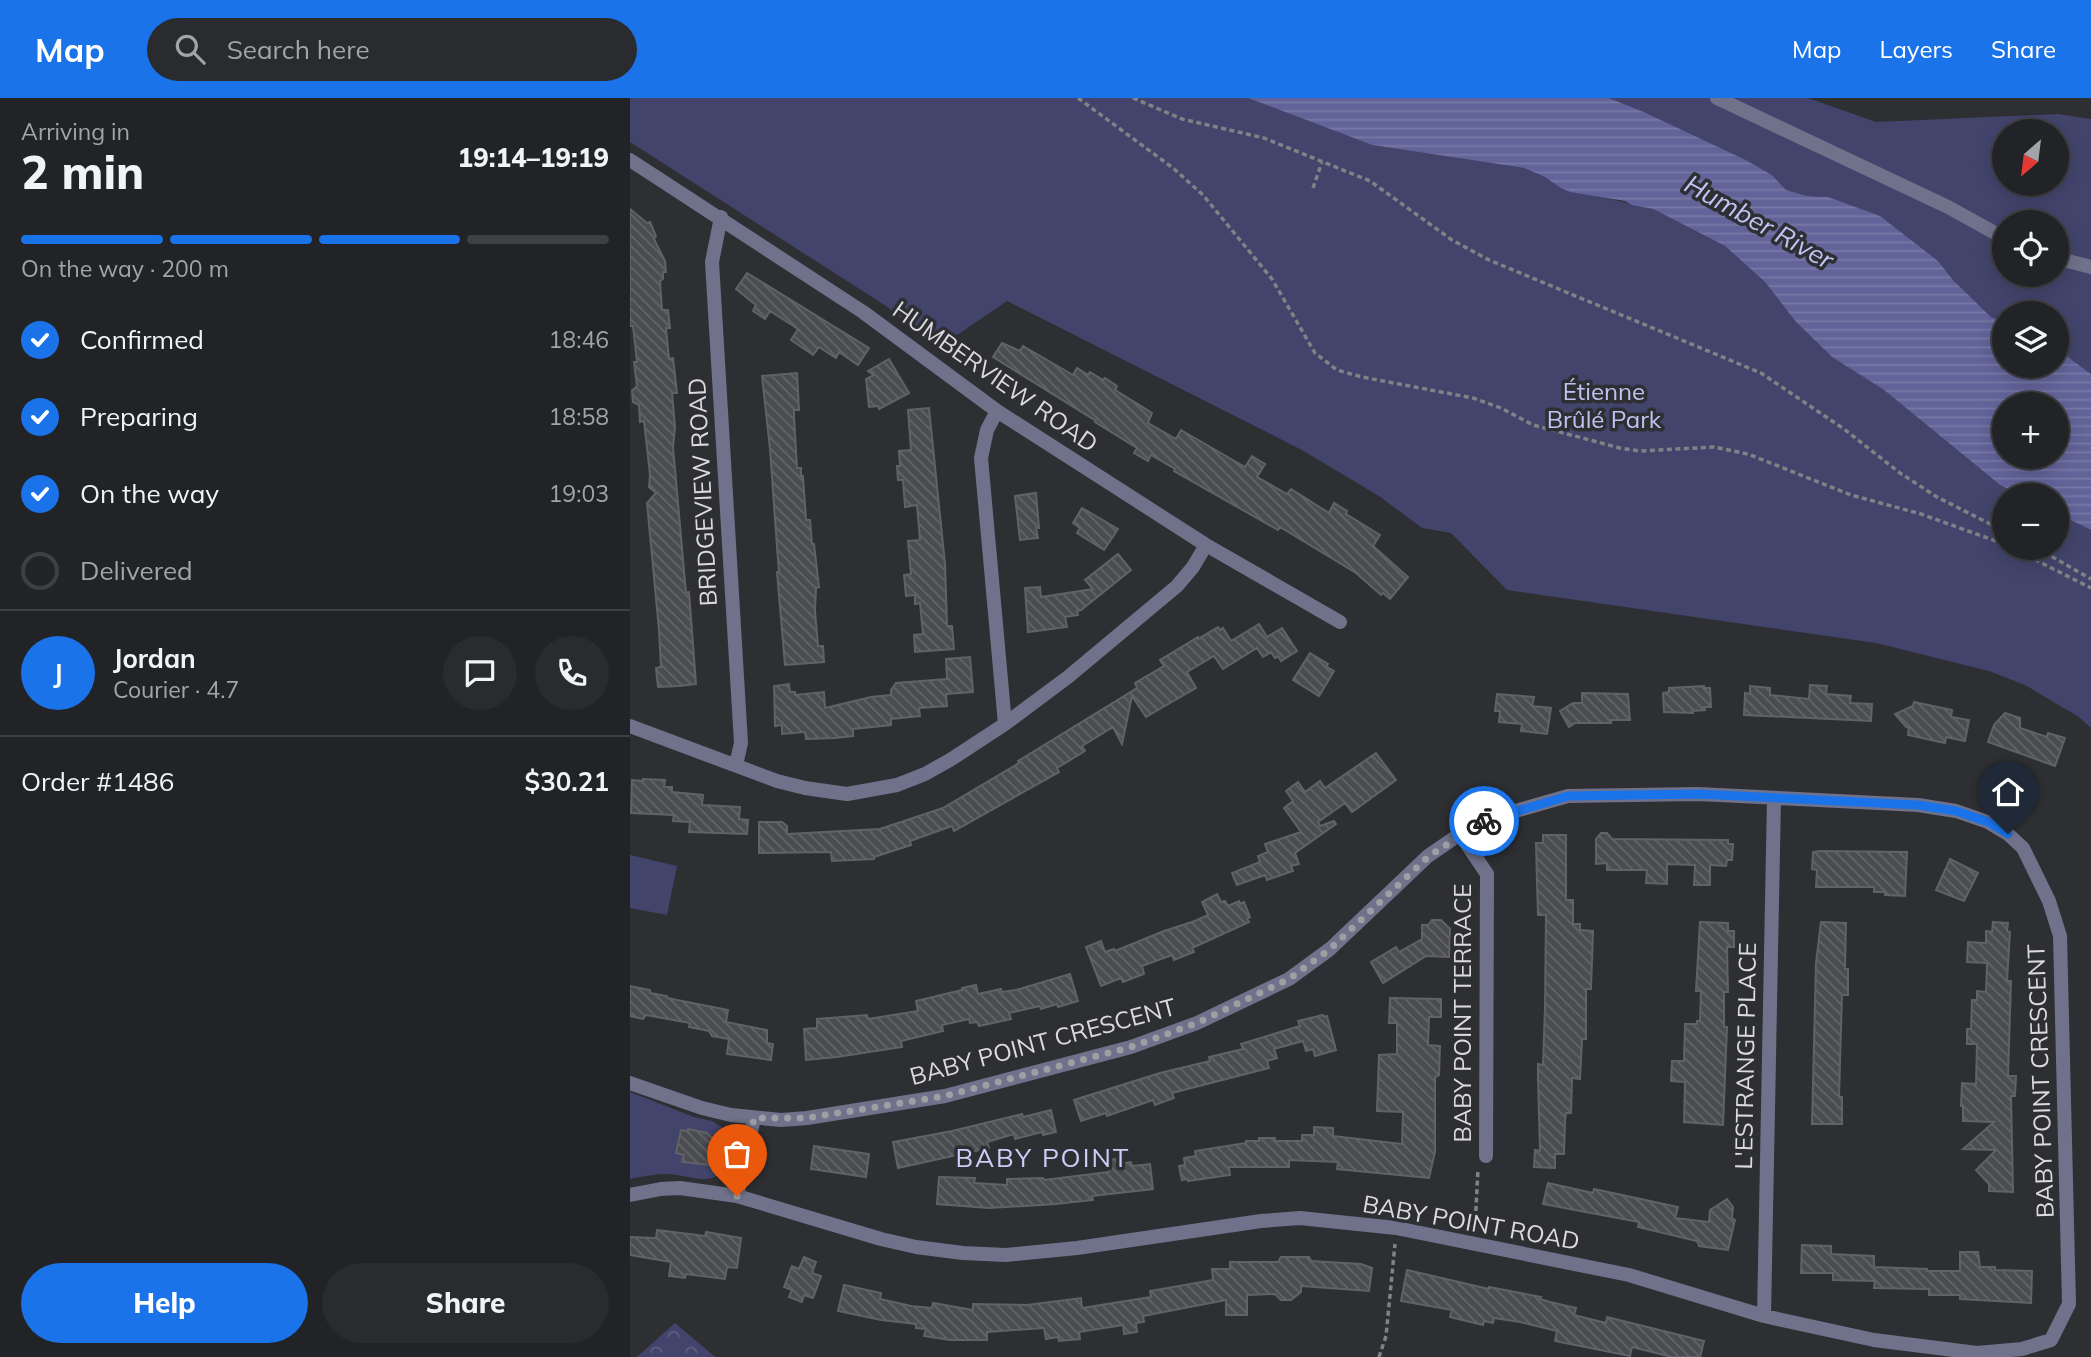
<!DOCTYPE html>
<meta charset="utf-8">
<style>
:root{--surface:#222326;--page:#2a2b2e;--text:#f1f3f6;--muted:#a2a4a7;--line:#3f4043;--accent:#1a73e8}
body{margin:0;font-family:Mulish,sans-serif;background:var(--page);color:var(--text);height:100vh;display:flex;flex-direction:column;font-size:26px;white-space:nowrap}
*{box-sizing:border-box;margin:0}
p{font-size:23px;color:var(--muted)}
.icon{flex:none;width:38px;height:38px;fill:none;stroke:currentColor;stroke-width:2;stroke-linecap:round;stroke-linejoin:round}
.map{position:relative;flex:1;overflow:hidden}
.sheet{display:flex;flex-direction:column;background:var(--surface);width:630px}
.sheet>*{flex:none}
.needle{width:46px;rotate:208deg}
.tools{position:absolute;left:1362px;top:21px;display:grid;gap:14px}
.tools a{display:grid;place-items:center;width:77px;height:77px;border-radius:50%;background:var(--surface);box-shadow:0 4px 18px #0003,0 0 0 2px var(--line);font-size:35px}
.pin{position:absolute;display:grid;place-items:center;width:60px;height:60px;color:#fff;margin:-72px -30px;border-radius:50% 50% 50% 0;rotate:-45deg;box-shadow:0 0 7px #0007}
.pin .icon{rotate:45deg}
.courier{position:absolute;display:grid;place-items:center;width:70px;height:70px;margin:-35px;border:5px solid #1a73e8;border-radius:50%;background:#fff;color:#222;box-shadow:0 2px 9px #0007}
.summary em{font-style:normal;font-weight:800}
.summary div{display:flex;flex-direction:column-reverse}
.summary{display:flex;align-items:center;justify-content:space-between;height:119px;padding:0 21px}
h1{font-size:46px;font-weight:800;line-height:52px}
.bar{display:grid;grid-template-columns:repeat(4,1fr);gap:10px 7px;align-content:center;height:84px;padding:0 21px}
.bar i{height:9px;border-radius:5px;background:var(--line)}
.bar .active{background:var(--accent)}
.bar p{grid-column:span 4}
.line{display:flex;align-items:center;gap:18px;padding:0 21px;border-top:2px solid var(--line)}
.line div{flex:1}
.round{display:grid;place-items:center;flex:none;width:74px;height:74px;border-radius:37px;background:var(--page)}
ol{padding:0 21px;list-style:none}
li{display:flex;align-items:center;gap:21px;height:77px}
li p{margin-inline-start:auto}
li .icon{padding:7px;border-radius:50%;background:var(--accent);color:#fff;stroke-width:4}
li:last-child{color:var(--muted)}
li i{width:38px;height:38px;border:4px solid var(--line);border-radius:50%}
.action{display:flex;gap:14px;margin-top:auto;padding:14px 21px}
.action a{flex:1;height:80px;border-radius:42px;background:var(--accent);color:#fff;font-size:28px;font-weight:800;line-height:80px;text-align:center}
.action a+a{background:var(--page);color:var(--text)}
header{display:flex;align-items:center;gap:42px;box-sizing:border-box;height:98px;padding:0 35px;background:var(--accent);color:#fff}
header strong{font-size:33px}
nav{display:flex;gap:38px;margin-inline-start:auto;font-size:24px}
.search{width:490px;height:63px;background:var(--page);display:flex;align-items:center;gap:18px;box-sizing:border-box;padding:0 24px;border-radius:38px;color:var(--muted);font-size:26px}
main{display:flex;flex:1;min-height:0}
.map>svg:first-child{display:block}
</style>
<header>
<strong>Map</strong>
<div class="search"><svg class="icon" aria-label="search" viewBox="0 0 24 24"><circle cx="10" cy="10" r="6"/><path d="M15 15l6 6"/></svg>Search here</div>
<nav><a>Map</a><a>Layers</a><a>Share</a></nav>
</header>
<main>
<section class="sheet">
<div class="summary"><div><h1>2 min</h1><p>Arriving in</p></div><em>19:14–19:19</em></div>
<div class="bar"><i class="active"></i><i class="active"></i><i class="active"></i><i></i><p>On the way · 200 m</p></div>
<ol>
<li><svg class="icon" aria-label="check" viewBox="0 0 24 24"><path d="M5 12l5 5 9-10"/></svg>Confirmed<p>18:46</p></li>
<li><svg class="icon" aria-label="check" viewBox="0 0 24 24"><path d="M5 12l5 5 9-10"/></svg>Preparing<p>18:58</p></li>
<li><svg class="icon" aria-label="check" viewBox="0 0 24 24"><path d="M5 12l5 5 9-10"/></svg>On the way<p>19:03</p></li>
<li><i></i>Delivered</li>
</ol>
<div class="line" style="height:126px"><b class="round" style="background:var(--accent);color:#fff">J</b><div><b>Jordan</b><p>Courier · 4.7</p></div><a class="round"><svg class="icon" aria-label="chat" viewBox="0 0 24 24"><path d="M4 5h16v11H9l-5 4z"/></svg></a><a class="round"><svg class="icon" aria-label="phone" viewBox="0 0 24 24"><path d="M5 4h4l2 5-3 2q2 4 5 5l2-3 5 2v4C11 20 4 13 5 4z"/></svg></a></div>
<div class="line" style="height:91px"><div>Order #1486</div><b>$30.21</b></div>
<div class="action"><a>Help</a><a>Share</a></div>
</section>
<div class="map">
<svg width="1461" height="1259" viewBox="0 0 1461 1259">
<defs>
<pattern id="forest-crowns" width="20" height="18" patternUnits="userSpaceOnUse" patternTransform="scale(1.75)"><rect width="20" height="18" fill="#43446c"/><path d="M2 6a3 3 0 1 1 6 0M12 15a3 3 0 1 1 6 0" fill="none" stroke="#5e5e81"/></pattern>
<pattern id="water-rules" width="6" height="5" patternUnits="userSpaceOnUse" patternTransform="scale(1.75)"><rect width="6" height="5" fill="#626399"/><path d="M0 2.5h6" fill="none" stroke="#7879a7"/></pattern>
<pattern id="building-back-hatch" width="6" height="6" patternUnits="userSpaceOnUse" patternTransform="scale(1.75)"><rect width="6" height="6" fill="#4b4c50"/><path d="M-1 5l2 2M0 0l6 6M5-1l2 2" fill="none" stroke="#646569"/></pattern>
</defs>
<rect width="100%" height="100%" fill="#2e2f33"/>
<!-- forest -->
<path fill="url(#forest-crowns)" d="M45,1225L85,1259H7Z"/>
<!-- park -->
<path fill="#43446c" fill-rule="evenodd" d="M0,0H618L742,47L894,70L915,79L929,89L1023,111L1095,148L1135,184L1166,224L1202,259L1254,292L1370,387L1391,397H1374V450H1426V415L1461,432V630L1449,619L1395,587L1359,573L1246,545L877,492L821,435L792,430L749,398L672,352L377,203L308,250L256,208L0,44Z
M979,0H1178L1246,24L1428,16L1461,21V276L1426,250V215H1374V223L1361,219L1323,182L1308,163L1198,99L1177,98L1155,92L1142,77L1116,62L1014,14ZM1374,33H1426V86H1374ZM1374,124H1426V177H1374Z
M0,757L47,768L37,817L0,810Z
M0,994L64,1019L82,1023L97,1032C101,1052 101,1082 72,1081C61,1080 50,1077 39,1076C26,1076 12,1078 0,1081Z"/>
<!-- water -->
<path fill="url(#water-rules)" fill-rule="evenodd" d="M618,0H979L1014,14L1116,62L1142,77L1156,92L1177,98L1198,99L1250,118L1308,163L1323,182L1361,219L1374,223V268H1426V250L1461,276V432L1426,415V397H1391L1370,387L1254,292L1202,259L1166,224L1135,184L1095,148L1023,111L1002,107L995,103L940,94L929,89L915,79L894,70L742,47ZM1374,306H1426V359H1374Z"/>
<!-- building -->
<path fill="url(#building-back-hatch)" stroke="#616267" stroke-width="2" d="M0,111L17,125L20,124L26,138L24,141L35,163L36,174H33V181L30,183L32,212H38L40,230H36L39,261L43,260L47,295H42L45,329L43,349L56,495L59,494L66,586L50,588L28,589L26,570L31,569L29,532L17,405L26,395L19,389L20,377L14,323L10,324L9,307L3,304L2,293L7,288L4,264H7L3,228H0Z
M117,175L239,250L228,267L209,254L206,260L189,249L183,257L161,242L168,231L140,213L135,221L123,213L126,207L106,191Z
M372,245L390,253L393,248L443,277L447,270L458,277L460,274L473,282L475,280L487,288L485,292L522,315L518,325L546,341L551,332L615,369L622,358L635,366L627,379L657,396L661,391L699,415L704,405L717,413L716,416L750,437L743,448L778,479L760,501L753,495L751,497L726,475L650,429L648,432L544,373L545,371L521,357L518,363L504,355L507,350L465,324L466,323L363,259Z
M259,261L279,295L249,311L248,308L239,309L236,281L244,277L238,273Z
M167,275L169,312H164V319L167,370H171V378H173L176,422H180L182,446H184L189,489L186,490L185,513L188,548H193L194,564L155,567L147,474H149L147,449L140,351L132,278Z
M299,310L315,466L317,528H322L324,551L285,554L284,537L293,536L290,505L285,506V497L276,498L274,477L281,476L278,443L290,442L287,407L275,409L273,382H268L267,368H270L269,353L281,352L278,312Z
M406,395L409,430H406L408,440L390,442L385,398Z
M452,410L488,431L474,452L447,435L450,430L443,425Z
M488,456L501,472L451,512L447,513L448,517L435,519L437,529L398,534L395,490L410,489L411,499L463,491L455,482Z
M629,526L637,539L652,530L667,553L651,563L648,558L645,560L641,554L633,559L627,550L593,571L584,558L557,574L566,590L516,619L502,598L492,646L483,629L452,648L455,653L427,670L429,674L324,733L322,728L280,743L281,747L244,759V761L202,763L201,754L129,755V724H152L157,728V736L250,731L313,710L389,665L388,663L507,590L505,585L534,568L530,562L568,539V541L588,529L590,532L593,530L601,543Z
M680,555L698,566L696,568L704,573L689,598L663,582Z
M340,559L343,594L316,596L317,608L289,610L290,618L261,621V627L223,631V638L205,640L176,641L175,634L152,636V627L145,628L144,588L159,586L160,594H165V597L194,594L195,610L241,599L261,597V592L266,585L317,581L316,561Z
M1180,587L1197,588L1196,596L1221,598L1220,605L1242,606L1241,623L1114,617L1115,595L1120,596V588L1140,590V597L1179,601Z
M1074,588V590H1080L1081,609H1074L1075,612L1062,613L1063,615L1034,614L1033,595L1039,594V590Z
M952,595L998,596L1000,622H981V625H945L939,629L930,613L943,605H952Z
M867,596L904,599L902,608L921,610L917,636L891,633L892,626L869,624L870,613H865Z
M1284,604L1322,612L1321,619L1339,622L1335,643L1316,639L1315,645L1278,637L1279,630L1276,629L1265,616L1283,608Z
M1375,615L1390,620V630L1417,639L1418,635L1435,640L1425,668L1358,644L1364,627Z
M746,655L766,682L722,714L715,705L688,724L690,728L704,723L706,726L665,755L669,766L661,768L663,773L637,782L635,777L607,787L602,775L630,764L628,758L638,754L635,746L671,734L654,710L663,703L656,693L668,684L675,694L690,683L695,690Z
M13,681L35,682L34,689H42V694L73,697L72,707L110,709L109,721L118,722L117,736L59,734L60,724L43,723L44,717L1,715L2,682L13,683Z
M971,735H977L982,741L1098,742V746H1103L1102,762H1097L1096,768L1080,767V787H1064L1065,767L1037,766V786L1016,785L1017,772H977V765L966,766V741Z
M913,737H936V802H943V826H950V832L963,833L961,891H956V941H952L950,981L942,980L941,1015H936L935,1023L934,1056H925V1070L904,1069L905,1052L910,1053L908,980V966L913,967L915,909L916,817H908L907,784L906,745H913Z
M1190,753L1277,754L1275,798L1255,797V794H1244V789H1186L1187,772L1182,771L1183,754Z
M1320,761L1348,775L1334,803L1306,792Z
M587,796L591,804L595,803L598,808L609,803L610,806L614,804L620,819L617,821L619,824L562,850L564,854L544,862L542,857L512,868L514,876L493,884L491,880L471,888L456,849L471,843L475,854L484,851L485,853L534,833L565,823L578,817L572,804Z
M802,822H811L820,831L819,859L796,858L753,885L741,864L766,849L769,854L792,841V827H798Z
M1070,824L1098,825V833H1104V849H1097L1098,894H1094V929H1097L1093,1027L1054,1024L1055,984L1041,983L1042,963H1054L1055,926H1067V923H1070L1071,893H1066Z
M1191,824L1216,825L1215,871H1218V897H1212L1209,999H1212V1026H1182L1186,865Z
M1363,824L1378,825L1377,833L1380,834L1377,883H1381L1378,978H1386L1385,998H1381L1383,1094L1359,1093V1086L1346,1072L1366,1052L1333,1051L1364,1024L1333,1023V1008H1331L1332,985L1346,986L1347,946H1337V931H1341L1342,902H1347V893L1356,894L1357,865L1337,864L1338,844L1356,845V833L1362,834Z
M440,876L448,903L428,909L427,906L411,911L410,908L379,915L381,921L349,928L347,924L340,925L339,921L312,927L313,933L271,943L272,949L207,959L176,962L174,931L187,930V921L237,917L238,921L288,913L286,903L332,892V890L346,887L348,896L371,891L372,894L386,892Z
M0,888L20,892V895L37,898V900L98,912L96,924L137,932V945L143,946L141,962L97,956L99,941L82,938L79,933L59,929L60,925L16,917L13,921L0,918Z
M760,900L811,901V919H799L798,947L810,948L809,977L805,979V1054L799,1080L707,1071L708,1064L659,1062V1069H599L600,1077L558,1083V1081L552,1082L549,1068L555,1067L554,1060L566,1058L565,1053L616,1045V1043H629V1040H645V1043H672V1037H684V1029L703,1030V1038L772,1046L773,1014L747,1013L749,957L767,956V925H759Z
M693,917L694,919L697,918L706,952L685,958L683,951L676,953L673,943L644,951L647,960L637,963L639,970L542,995L544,1000L525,1007L523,1002L477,1018L476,1015L451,1023L444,1002L530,975L580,963L579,959L613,951L611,946L670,928L668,923Z
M421,1012L426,1034L413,1037L412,1034L385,1041L384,1036L357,1044L359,1050L268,1070L263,1044L322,1033L392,1016L393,1019Z
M58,1031L77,1035L84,1042L80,1067L52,1064L54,1057L46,1055L51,1032L58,1033Z
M184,1048L239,1056L236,1079L181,1071Z
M493,1060L494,1065L501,1064L502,1068L520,1066L523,1091L462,1098L463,1102L426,1106L359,1110L307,1106L309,1079L345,1080L344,1085L377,1087V1081L413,1080L414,1082L479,1074L477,1062Z
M918,1085L963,1095L964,1091L1048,1109L1045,1120L1079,1124L1080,1112L1097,1101L1103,1109L1102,1120L1105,1122L1098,1152L1069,1148L1067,1143L1008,1129L1009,1124L913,1106Z
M27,1132L75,1138L76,1134L111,1140L107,1170L97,1169L95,1181L56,1176L55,1180L39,1178L41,1164L0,1157V1139L26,1140Z
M1172,1147L1201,1148V1156L1244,1158V1169L1297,1171V1173H1330V1154H1348L1350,1169H1365V1172L1402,1173L1401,1205L1330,1201V1197H1299V1191L1244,1190L1245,1183L1203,1182V1175H1171Z
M174,1159L186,1164L182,1175L191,1178L183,1200L174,1197L172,1204L159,1199L162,1192L154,1189L162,1168L169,1171Z
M651,1159H679L681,1163L731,1166L742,1170L739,1193L671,1188V1194L661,1202H651L645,1196L617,1197V1217H596V1202L513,1218L514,1224L506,1225L507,1234L494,1236L493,1227L449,1234L450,1241L429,1243L428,1239L416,1241L414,1230L357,1234V1242H320L294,1238L296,1231L286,1230V1226L251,1222L208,1213L214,1187L251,1195L250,1201L281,1208L302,1210L303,1205L343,1212V1206L397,1207L451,1200L452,1210L521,1199L520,1193L583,1182L582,1171H600V1164H648Z
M777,1172L859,1191V1189L911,1199L910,1201L920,1204L946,1210L944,1217L976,1225L977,1219L1074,1243L1070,1259H1042L1002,1249L1000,1258L925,1243L927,1233L890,1224L864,1220L863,1225L854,1223L853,1227L820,1219L822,1212L771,1203Z"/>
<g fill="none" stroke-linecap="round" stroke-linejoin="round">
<!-- path -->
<path stroke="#818285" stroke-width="3.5" stroke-dasharray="5 3.5" stroke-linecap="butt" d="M448,0L543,70L573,97L642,181L685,255L707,272L732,279L843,300L871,310L903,327L990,350L1010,353L1084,349L1118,356L1221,397L1291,416L1374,446
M503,0L552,21L634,40L740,83L822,142L859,162L1131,275L1214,331L1270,375L1307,399L1374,433
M683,90L692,64
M1382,450L1461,490
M1407,450L1461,481
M845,1130L848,1071
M749,1259L756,1238L765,1146"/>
<!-- street -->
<path stroke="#70728b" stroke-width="14" d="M1087,0L1318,109L1374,140
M0,62L233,214L367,313L576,447L710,524
M91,119L82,164L111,645L106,667
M1426,160L1461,169
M367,313L357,332L351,360L375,626
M0,628L147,683L175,690L217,696L267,687L295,676L320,662L375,626L438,579L547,488L563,469L576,447
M830,736L857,776L856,1058
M0,985L72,1010L101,1017L151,1022L177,1020L315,998L501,949L567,925L659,881L700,851L798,758L830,736L857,721L938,698L1068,696L1288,707L1326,713L1358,724L1378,736L1393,750L1419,803L1430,838L1439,1206L1421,1242L1392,1251L1347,1255L1244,1242L1134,1218L999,1177L766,1130L670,1120L631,1123L447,1150L376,1157L333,1155L286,1149L251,1141L107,1098L50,1090L31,1091L0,1097
M107,1098L124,1020
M1134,1218L1144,700"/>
</g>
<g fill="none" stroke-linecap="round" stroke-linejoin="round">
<!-- done -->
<path stroke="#9e9fa2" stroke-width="7" stroke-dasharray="0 12.6" d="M107,1098L124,1020H177L315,998L501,949L567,925L659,881L700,851L799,758L854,723"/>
<!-- route -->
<path stroke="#1a73e8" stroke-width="9" d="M854,723L938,698L1068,696L1288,707L1326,713L1358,724L1378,736"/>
</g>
<g text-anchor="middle" stroke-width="7" stroke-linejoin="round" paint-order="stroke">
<!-- street labels -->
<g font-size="24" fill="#dbdbde" stroke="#2e2f33">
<text transform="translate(365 279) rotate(35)" y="8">HUMBERVIEW ROAD</text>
<text transform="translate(73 394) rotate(-93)" y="8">BRIDGEVIEW ROAD</text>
<text transform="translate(833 915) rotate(-90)" y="8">BABY POINT TERRACE</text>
<text transform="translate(413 944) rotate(-15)" y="8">BABY POINT CRESCENT</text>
<text transform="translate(1116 958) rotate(-89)" y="8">L'ESTRANGE PLACE</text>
<text transform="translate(1411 983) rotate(-92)" y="8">BABY POINT CRESCENT</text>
<text transform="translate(841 1125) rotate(10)" y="8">BABY POINT ROAD</text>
</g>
<!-- park labels -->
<g font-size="24" fill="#bfc3f3" stroke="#2e2f33">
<text x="974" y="302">Étienne<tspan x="974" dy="28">Brûlé Park</tspan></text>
</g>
<!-- water labels -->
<g font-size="26" font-style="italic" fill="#c0c3f4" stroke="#2e2f33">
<text transform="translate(1129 124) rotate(29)" y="9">Humber River</text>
</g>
<!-- neighbourhood labels -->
<g font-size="26" letter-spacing="2" fill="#cbcef9" stroke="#2e2f33">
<text x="413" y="1069">BABY POINT</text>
</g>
</g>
</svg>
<div class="tools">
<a><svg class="needle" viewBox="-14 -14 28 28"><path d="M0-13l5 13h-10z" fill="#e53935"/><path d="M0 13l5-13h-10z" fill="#a2a4a7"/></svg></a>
<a><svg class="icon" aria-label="locate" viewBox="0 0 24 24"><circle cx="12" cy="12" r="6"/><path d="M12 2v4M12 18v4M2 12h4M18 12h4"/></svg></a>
<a><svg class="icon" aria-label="layers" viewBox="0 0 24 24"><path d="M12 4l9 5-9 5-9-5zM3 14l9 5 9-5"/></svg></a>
<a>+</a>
<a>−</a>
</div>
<div class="pin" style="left:107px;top:1098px;background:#ea580c"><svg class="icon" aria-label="bag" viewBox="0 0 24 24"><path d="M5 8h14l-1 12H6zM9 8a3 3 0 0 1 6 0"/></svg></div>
<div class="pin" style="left:1378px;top:736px;background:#1f2937"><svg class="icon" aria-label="home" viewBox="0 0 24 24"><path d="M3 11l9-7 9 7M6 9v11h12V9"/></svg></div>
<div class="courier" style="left:854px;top:723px"><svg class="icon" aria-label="bike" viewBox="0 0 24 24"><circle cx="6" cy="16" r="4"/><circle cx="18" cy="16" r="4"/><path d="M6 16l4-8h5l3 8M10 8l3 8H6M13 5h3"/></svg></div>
</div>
</main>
